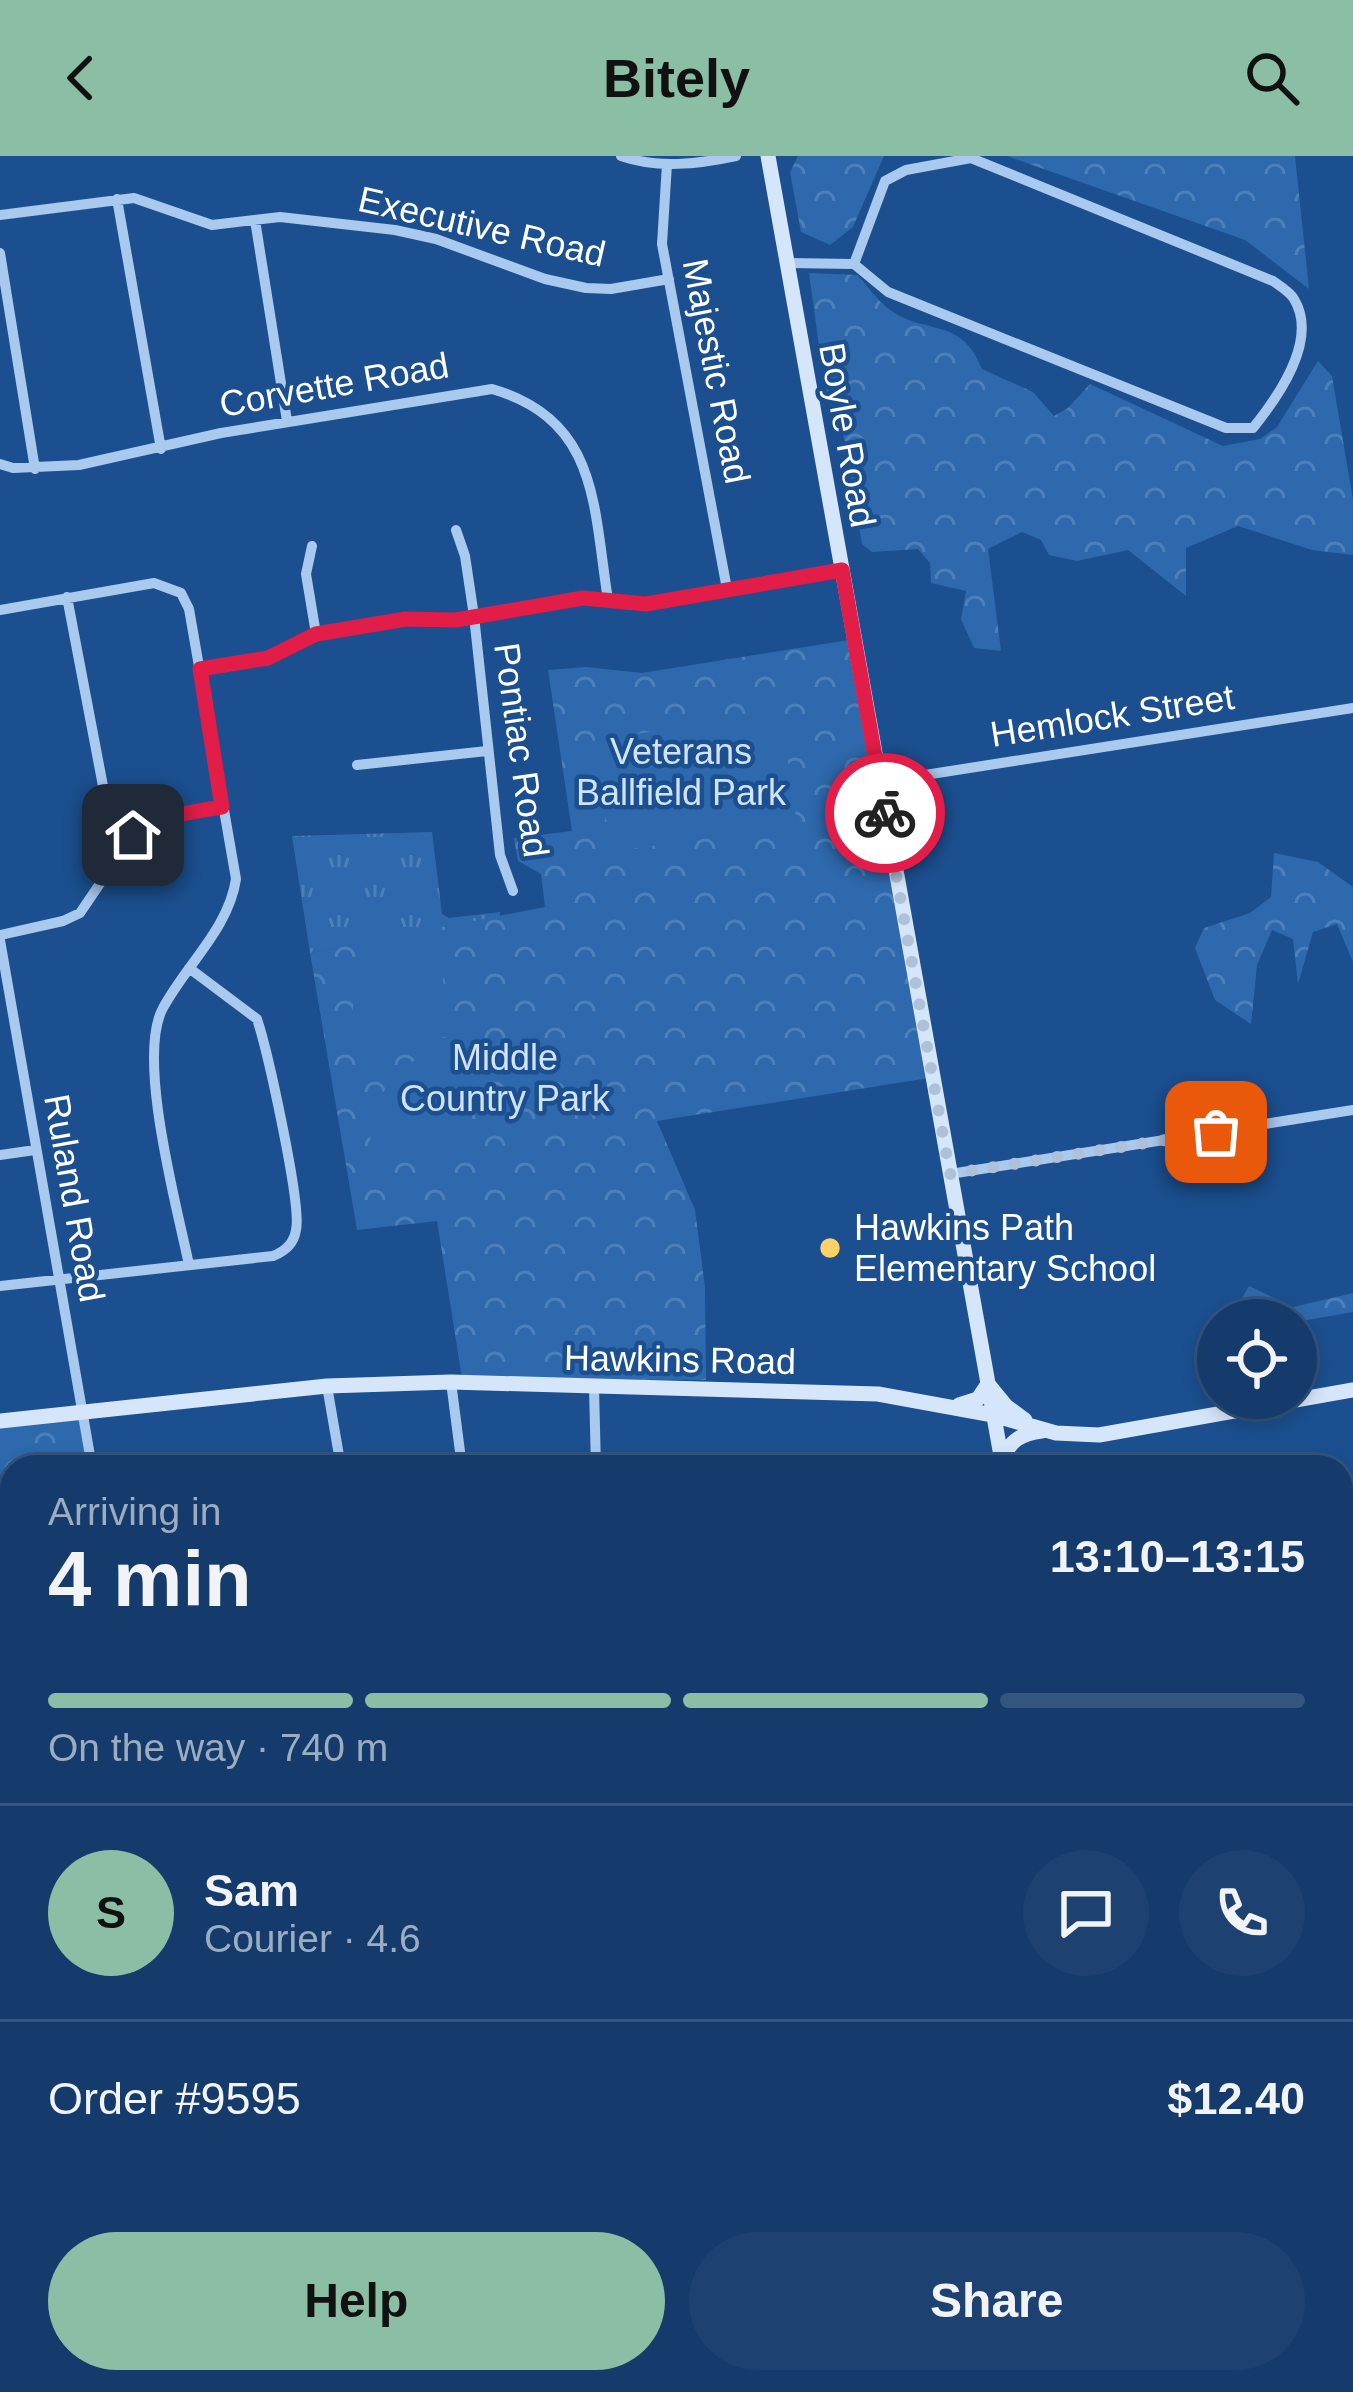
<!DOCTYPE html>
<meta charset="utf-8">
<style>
:root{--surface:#143b6b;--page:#1d4271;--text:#f1f3f6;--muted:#9dadc1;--line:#33557e;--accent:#8abfa5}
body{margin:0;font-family:Arial,sans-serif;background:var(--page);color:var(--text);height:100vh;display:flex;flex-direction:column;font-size:45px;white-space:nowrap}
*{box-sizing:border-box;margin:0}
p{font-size:39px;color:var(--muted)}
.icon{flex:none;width:66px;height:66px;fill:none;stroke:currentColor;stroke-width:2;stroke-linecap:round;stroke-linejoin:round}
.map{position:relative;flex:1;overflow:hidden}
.side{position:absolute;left:0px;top:1299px;width:1353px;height:939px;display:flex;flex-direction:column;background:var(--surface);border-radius:36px 36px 0 0;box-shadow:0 6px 18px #0003,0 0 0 3px var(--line)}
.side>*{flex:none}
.fabs{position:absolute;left:1197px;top:1143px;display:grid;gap:24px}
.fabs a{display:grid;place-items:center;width:120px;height:120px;border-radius:50%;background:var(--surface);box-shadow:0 6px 18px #0003,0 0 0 3px var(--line);font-size:60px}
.pin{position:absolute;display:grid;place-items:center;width:102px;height:102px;color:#fff;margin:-51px;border-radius:24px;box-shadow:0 6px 18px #0006}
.courier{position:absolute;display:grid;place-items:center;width:120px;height:120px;margin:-60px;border:9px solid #e11d48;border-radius:50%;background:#fff;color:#222;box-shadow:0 3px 15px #0007}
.headline em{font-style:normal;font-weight:700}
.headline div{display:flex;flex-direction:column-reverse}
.headline{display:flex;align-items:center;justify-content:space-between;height:204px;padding:0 48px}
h1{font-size:78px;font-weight:700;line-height:90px}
.bar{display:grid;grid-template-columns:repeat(4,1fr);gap:18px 12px;align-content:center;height:144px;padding:0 48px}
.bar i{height:15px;border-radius:9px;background:var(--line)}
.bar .on{background:var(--accent)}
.bar p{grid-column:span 4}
.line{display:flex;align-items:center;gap:30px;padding:0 48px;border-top:3px solid var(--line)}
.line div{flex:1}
.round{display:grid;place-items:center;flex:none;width:126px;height:126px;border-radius:63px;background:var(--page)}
.cta{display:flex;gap:24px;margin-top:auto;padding:24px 48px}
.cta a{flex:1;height:138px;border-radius:72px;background:var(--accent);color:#111;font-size:48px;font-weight:700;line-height:138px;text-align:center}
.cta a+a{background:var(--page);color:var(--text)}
header{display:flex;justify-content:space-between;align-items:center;height:156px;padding:0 48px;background:var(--accent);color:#111;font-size:54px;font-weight:700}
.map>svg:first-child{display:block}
</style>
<header><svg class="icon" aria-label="back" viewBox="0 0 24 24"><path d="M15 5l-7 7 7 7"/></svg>Bitely<svg class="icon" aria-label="search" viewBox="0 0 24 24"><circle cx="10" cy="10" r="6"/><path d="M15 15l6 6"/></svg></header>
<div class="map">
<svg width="1353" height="2236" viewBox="0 0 1353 2236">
<defs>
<pattern id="grass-tufts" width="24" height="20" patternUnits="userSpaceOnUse" patternTransform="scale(3)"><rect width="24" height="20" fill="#2e69ad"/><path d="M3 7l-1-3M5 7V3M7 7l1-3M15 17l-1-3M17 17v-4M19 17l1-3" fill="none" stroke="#4d80b9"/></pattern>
<pattern id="forest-crowns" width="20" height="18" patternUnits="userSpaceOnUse" patternTransform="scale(3)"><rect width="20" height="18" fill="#2e69ad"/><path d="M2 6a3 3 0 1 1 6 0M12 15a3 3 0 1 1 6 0" fill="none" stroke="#4d80b9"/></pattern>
</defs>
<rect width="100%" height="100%" fill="#1b4f8f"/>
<!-- grass -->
<path fill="url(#grass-tufts)" d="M432,676L442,758L449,762L500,756V761L310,797L292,680Z
M12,1927V2226H166L167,2236H0V1929Z"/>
<!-- forest -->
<path fill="url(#forest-crowns)" d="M798,0H884L853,71L830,89L801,76L790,16Z
M1007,0H1295L1309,133L1245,84Z
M809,117L857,119C867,129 878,146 890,154C927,180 961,160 982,213L1033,236L1054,260L1068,252L1090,228L1223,290L1260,283L1277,271L1318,205L1332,220L1353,344V399L1312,394L1238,370L1186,392V440L1128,394L1077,405L1049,399L1041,384L1022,376L988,393L1001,495L974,492L961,463L966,435L931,427L930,407L918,393L872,396L862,388L842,272L826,241Z
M849,484L885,677L881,679L929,922L657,965L695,1054L705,1131L706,1224L462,1222L437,1065L357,1074L310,797L545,751L541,718L518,705L514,682L572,675L548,514L586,511L642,517Z
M1274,697L1318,706L1353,731V806L1337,768L1313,776L1298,828L1293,783L1272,774L1257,809L1251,868L1215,844L1195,792L1204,772L1250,757L1271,741Z
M1249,1130L1293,1151L1353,1137V1156L1296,1166L1220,1164L1234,1156Z
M83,1254L92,1311H12V1375L0,1377V1265Z
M1353,1618V1700L1342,1712L1353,1789L1341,1792V1621Z"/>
<!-- pitch -->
<path fill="#2e69ad" d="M781,557L797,668L611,696L595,584Z
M436,780L451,874L449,880L354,897C339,840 377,787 436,780Z
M455,892L470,986L468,992L372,1008C362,950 394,898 455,892Z
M12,1686V1866L2,1868L0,1688Z
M12,2053V2223L0,2225V2055Z"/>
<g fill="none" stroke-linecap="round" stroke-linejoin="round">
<!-- street -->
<path stroke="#a9c9ee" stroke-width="10" d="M621,0C658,13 698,8 736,0
M667,8L662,88L727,433
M117,43L161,293
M0,59L134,42L212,69L280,61L395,74L436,83L545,123L586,132L611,133L669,123
M255,64L287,265
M0,97L35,313
M787,107L854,108L888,136L1226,272H1253C1278,241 1319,184 1294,143C1290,136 1280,130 1273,125L971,2L906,14L885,25L854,108
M0,308L13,312L79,309L221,277L492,233C599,264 593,350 608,444
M456,374L465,400L474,460L500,699L513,735
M312,390L306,418L316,478
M67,441L107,651L116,666L133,679
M0,454L154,427L181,437L189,453L236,723C229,772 186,809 163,852C136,901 177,1051 189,1109
M200,513L268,502L316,478L406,463L456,464L583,441L646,447L842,414
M357,609L487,595
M880,626L1353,552
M0,779L63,765L80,757L133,679L155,665L222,651
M0,784L92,1311
M0,999L35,994
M950,1018L1353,954
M0,1130L273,1100C286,1095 294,1087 296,1074C302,1049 267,893 257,863L189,812
M451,1226L462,1311
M327,1230L341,1311
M594,1232L596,1311
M1341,1374L1353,1371
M0,1377L12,1375
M1341,1495L1353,1493
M0,1500L12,1498
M1341,1614L1353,1612
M0,1618L12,1615
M1350,1713L1353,1715
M1341,1851L1353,1849
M1341,1969L1353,1967
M1341,2096L1353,2095
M1341,2219L1353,2218
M258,2226L259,2236
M375,2226L377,2236
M625,2226L627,2236
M761,2226L763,2236
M900,2226L902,2236
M472,2236L486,2226
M669,2236L728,2226
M1179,2236L1274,2226"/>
<!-- secondary -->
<path stroke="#d6e6fa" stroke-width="15" d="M768,0L1003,1311
M959,1249L978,1243L988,1228L1006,1250L1025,1264
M0,1265L327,1230L451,1226L878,1238L993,1259L1056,1277L1099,1279L1353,1234
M1003,1305C1008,1285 1022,1277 1042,1275
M1166,2226L1167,2236"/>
</g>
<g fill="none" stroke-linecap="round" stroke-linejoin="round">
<!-- done -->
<path stroke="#afc1d8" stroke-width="12" stroke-dasharray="0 21.6" d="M885,657L950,1018L1216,976"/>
<!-- route -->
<path stroke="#e11d48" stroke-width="15" d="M133,679C162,660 189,656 222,651L200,513L268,502L316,478L406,463L456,464L583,442L646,448L842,414L885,657"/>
</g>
<!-- markers -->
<circle fill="#ffd166" stroke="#1b4f8f" stroke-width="4.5" cx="830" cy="1092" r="12"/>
<g text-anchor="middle" stroke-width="9" stroke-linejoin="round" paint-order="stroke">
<!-- street labels -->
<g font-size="36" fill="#fff" stroke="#1b4f8f">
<text transform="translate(482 70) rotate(13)" y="13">Executive Road</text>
<text transform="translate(717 215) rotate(79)" y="13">Majestic Road</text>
<text transform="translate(334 228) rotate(-10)" y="13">Corvette Road</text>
<text transform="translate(848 279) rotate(80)" y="13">Boyle Road</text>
<text transform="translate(1112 559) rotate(-9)" y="13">Hemlock Street</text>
<text transform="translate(522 594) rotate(82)" y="13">Pontiac Road</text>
<text transform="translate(75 1042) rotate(80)" y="13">Ruland Road</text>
<text transform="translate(680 1203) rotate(1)" y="13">Hawkins Road</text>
</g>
<!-- park labels -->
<g font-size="36" fill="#cfe3fa" stroke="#1b4f8f">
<text x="681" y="608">Veterans<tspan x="681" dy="41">Ballfield Park</tspan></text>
<text x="505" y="914">Middle<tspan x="505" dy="41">Country Park</tspan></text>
</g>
<!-- poi labels -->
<g font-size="36" fill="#fff" stroke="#1b4f8f" text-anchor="start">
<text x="854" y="1084">Hawkins Path<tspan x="854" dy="41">Elementary School</tspan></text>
</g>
</g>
</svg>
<div class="fabs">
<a><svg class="icon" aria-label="locate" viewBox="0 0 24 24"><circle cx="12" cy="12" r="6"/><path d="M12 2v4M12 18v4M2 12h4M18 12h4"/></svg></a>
</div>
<div class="pin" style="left:1216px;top:976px;background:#ea580c"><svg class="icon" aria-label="bag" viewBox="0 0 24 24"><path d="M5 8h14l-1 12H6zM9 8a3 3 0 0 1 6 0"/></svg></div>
<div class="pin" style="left:133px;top:679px;background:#1f2937"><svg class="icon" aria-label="home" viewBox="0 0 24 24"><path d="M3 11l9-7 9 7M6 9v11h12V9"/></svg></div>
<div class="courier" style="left:885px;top:657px"><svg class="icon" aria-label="bike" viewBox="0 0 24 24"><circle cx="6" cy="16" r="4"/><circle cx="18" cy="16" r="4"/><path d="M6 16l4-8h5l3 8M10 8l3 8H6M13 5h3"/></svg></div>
<section class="side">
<div class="headline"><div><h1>4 min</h1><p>Arriving in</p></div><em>13:10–13:15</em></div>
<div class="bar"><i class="on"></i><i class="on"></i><i class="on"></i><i></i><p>On the way · 740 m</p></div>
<div class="line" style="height:216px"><b class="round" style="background:var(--accent);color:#111">S</b><div><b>Sam</b><p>Courier · 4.6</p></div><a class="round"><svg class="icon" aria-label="chat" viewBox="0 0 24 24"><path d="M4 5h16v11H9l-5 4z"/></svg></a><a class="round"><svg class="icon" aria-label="phone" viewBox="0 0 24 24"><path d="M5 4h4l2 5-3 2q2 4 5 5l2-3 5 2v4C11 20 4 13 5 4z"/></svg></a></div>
<div class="line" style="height:156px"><div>Order #9595</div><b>$12.40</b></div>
<div class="cta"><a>Help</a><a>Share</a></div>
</section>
</div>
